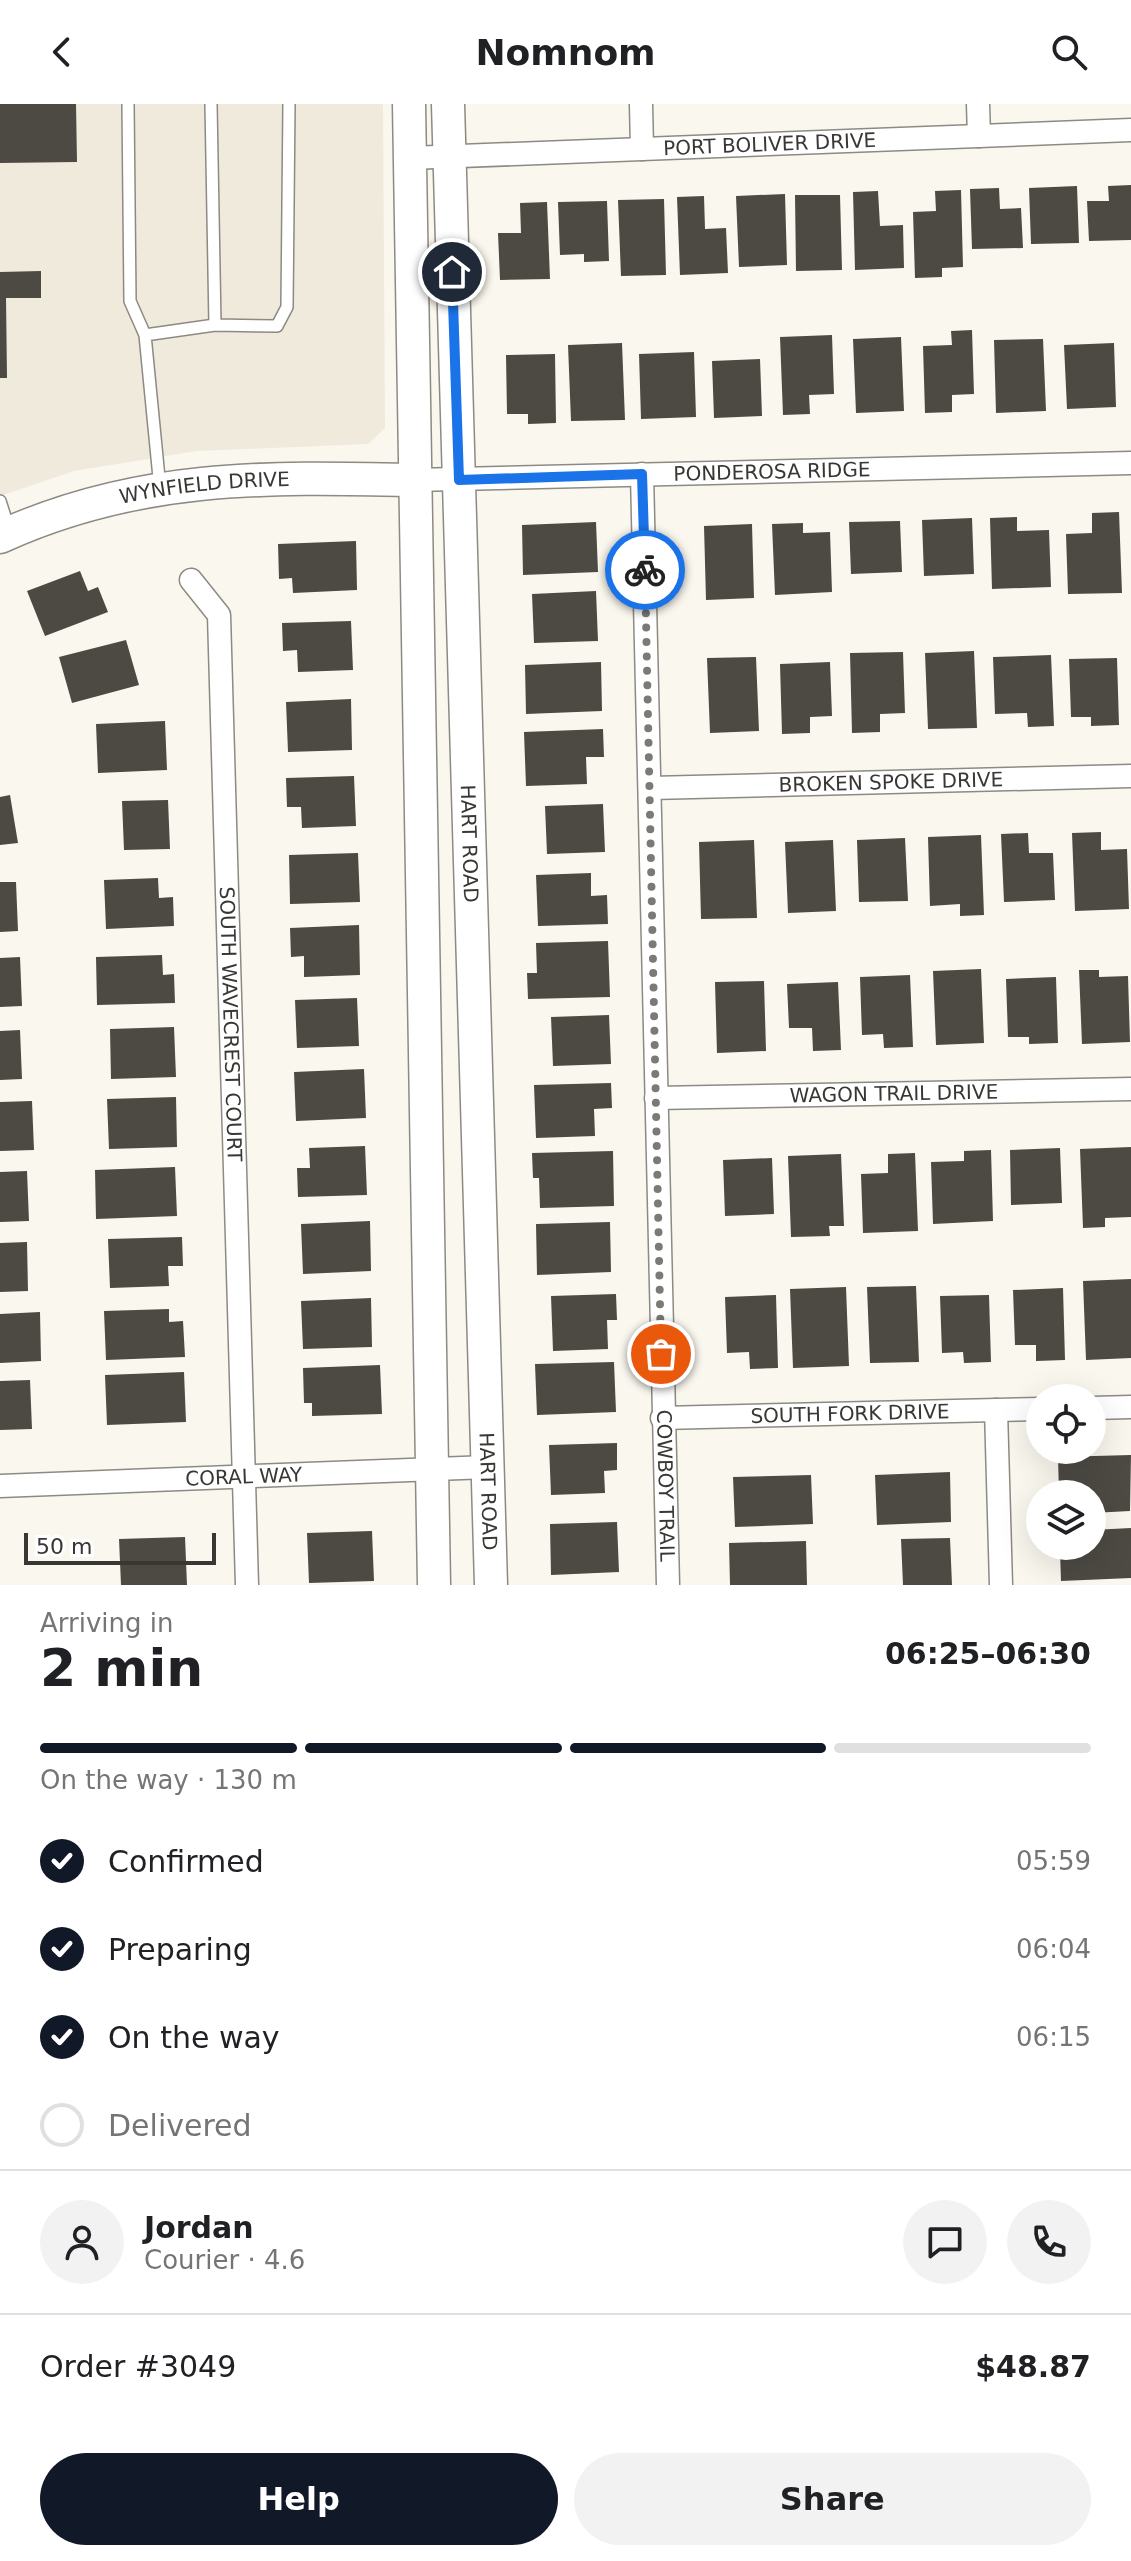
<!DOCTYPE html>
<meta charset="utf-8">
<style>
:root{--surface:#fff;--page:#f2f2f2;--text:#202124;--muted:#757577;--line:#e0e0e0;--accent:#111827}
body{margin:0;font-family:"DejaVu Sans",sans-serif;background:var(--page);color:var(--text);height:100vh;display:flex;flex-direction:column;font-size:30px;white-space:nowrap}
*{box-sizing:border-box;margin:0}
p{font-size:26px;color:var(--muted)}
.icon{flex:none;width:44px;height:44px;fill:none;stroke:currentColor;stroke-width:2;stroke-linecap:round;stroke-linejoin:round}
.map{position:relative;height:1481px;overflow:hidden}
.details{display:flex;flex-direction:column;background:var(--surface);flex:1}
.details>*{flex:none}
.tools{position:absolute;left:1026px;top:1280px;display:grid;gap:16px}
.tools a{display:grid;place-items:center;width:80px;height:80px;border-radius:50%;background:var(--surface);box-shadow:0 8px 32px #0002;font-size:40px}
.scale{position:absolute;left:24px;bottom:20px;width:192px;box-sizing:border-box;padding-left:8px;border:4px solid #383734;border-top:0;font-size:22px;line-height:28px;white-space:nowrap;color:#383734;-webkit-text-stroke:6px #fff;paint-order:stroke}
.pin{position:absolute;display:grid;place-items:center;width:68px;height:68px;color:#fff;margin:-34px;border:4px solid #fff;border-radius:50%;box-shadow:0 2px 8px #0007}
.courier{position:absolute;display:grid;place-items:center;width:80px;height:80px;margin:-40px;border:6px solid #1a73e8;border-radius:50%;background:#fff;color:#222;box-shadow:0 2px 10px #0007}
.head em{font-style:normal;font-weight:700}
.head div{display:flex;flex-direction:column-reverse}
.head{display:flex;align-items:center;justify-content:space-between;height:136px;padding:0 40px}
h1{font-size:52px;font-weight:700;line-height:60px}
.bar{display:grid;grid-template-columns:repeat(4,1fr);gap:12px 8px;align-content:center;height:96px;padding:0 40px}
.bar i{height:10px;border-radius:6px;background:var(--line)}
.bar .active{background:var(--accent)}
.bar p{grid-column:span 4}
.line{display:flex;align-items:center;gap:20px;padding:0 40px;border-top:2px solid var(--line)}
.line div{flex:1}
.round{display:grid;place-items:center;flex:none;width:84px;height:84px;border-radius:42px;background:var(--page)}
ol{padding:0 40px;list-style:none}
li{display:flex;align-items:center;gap:24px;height:88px}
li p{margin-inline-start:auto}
li .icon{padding:8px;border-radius:50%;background:var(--accent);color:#fff;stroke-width:4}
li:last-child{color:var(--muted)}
li i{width:44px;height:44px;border:4px solid var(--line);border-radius:50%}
.cta{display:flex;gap:16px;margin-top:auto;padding:16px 40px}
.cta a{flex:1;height:92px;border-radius:48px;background:var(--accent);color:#fff;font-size:32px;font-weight:700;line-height:92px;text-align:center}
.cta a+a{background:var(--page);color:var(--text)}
header{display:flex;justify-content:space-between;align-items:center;height:104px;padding:0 40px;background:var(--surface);font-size:36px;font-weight:700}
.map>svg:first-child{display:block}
</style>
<header><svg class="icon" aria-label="back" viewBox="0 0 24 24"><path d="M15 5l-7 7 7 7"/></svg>Nomnom<svg class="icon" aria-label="search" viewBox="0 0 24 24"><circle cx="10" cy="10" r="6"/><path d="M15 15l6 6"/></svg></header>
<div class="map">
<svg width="1131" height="1481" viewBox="0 0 1131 1481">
<rect width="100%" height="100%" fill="#faf7ef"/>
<!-- built -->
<path fill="#efeadc" d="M0,0H383L385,324L368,340L197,347L74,367L0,392Z"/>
<!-- building -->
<path fill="#4c4a43" d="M0,0H76L77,58L0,59Z
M1131,81V136L1089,137L1087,97H1109L1108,82Z
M1077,82L1079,139L1031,140L1029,84Z
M999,84L1000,105L1021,104L1023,144L972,145L970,85Z
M961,86L963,163L942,164V173L915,174L913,108L936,107L935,87Z
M878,87L880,122L903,121L904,164L855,166L853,88Z
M785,90L787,161L739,163L736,92Z
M795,91H840L842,166L796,167Z
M704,92L705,125L726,124L728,169L680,171L677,93Z
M664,95L666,171L621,172L618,96Z
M607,97L609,157L584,158V150L560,151L558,98Z
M547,98L550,175L500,176L498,129H521L520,99Z
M41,167V194H6L7,274H0V168Z
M972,226L974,290L952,291V308L925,309L923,242L952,241L951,227Z
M832,231L834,290L809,291L810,310L783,311L780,233Z
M901,233L904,307L856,309L853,235Z
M1043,235L1046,307L996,309L994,236Z
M622,239L625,316L571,317L568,241Z
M1114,239L1116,303L1067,305L1064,241Z
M694,248L696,313L641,315L639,250Z
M555,250L556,319L528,320V310H507L506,251Z
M760,255L762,312L714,314L712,257Z
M1119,408L1122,489L1068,490L1066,430L1092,429V409Z
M1017,413V427L1049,426L1051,483L992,485L990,414Z
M972,414L974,470L924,472L922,416Z
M900,417L902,468L851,470L849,418Z
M596,418L598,468L523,471L522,421Z
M803,419V429L830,428L832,488L775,491L772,420Z
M752,420L754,494L706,496L704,422Z
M356,437L357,486L293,489L292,474L279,475L278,440Z
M80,467L88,487L98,483L108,508L45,532L27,487Z
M596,487L598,537L534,539L532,490Z
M351,517L353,566L298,568L297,546L283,547L282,519Z
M126,536L139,581L72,599L59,553Z
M974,547L977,624L928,625L925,549Z
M903,548L905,609L880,610V628L852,629L850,549Z
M1051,551L1054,622L1028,623L1027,609L995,610L993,553Z
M756,553L759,627L710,629L707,554Z
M1117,554L1119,621L1091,622V613H1071L1069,555Z
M601,558L602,607L526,610L525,561Z
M830,558L832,612L810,613V629L782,630L780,560Z
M351,595L352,646L288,648L286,598Z
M165,617L167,666L98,669L96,620Z
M603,625L604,653H586L587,680L526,682L524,628Z
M354,672L356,722L302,724L301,703H287L286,674Z
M10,691L18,739L0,741V693Z
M168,696L170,745L124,746L122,697Z
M603,700L605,748L547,750L545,702Z
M1101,728V746L1127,745L1129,805L1075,807L1072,729Z
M1028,729L1029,749H1053L1055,796L1004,798L1001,730Z
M981,731L984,811L960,812V800L930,802L928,733Z
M905,734L908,797L859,798L857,736Z
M754,736L757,814L701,815L699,738Z
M833,736L836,807L788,809L785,738Z
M358,749L360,798L290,800L289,751Z
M591,769V792L607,791L608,820L538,822L536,771Z
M158,774L159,794L173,793L174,822L106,825L104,776Z
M0,778H16L18,827L0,828Z
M359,821L360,871L304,873V852L291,853L290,824Z
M608,837L610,893L528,895L527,869H537L536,839Z
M162,851L163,871L174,870L175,899L97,901L96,853Z
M20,853L22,902L0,903V854Z
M981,865L984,939L936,941L933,867Z
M1079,866H1099V873L1128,872L1130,938L1082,940Z
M910,871L913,943L884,944L883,930L862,931L860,873Z
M1056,873L1058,939L1029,940V933H1008L1006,875Z
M764,877L766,947L717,949L715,878Z
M838,878L841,946L813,947L812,924H789L787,880Z
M357,894L359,942L297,944L295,896Z
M609,911L611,960L553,962L551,913Z
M174,923L176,973L111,975L110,925Z
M20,926L22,975L0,976V927Z
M364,965L366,1014L296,1017L294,968Z
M611,979L612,1004L594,1005L595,1032L536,1034L534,981Z
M176,993L177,1043L109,1045L107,995Z
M32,997L34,1046L0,1047V998Z
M365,1042L367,1091L298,1093L297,1064H310L309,1044Z
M1131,1043V1113L1105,1114V1123L1083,1124L1080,1045Z
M1060,1044L1062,1099L1011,1101L1010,1046Z
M991,1046L993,1117L933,1120L931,1058L964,1057V1047Z
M613,1047L614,1102L540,1104L539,1074H533L532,1049Z
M915,1049L918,1127L863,1129L861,1070L888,1069V1050Z
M841,1050L844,1122H829L830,1132L791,1133L788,1052Z
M772,1054L774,1110L725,1112L723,1056Z
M175,1063L177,1112L96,1115L95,1066Z
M27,1067L29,1117L0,1118V1068Z
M370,1117L371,1167L303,1170L301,1120Z
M610,1118L611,1168L537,1171L536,1120Z
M182,1133L183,1162H168L169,1182L110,1184L108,1135Z
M27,1138L28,1187L0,1188V1139Z
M1131,1175V1254L1086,1256L1083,1177Z
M916,1182L919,1258L870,1259L867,1183Z
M846,1183L849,1262L793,1264L790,1185Z
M1063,1184L1065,1256L1036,1257V1241H1015L1013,1186Z
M616,1190L617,1216H607L608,1245L553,1247L551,1192Z
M776,1191L778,1264L750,1265L749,1248L727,1249L725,1193Z
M989,1191L991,1258L964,1259L963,1248L942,1249L940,1192Z
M371,1194L372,1243L303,1245L301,1197Z
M169,1205V1218L183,1217L185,1253L106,1256L104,1207Z
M40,1208L41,1257L0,1259V1210Z
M614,1258L616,1308L537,1311L535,1260Z
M380,1261L382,1310L312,1312V1299H304L303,1264Z
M184,1268L186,1318L107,1321L105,1271Z
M30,1276L32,1325L0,1326V1277Z
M617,1339V1366L604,1367L605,1389L551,1391L549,1341Z
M1131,1351L1130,1407L1092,1409V1390H1059L1058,1353Z
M950,1368L951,1418L877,1421L875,1371Z
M811,1371L813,1420L735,1423L733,1373Z
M617,1418L619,1468L551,1471L550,1420Z
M1131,1424V1474L1061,1477L1060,1447H1073V1442H1092V1426Z
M372,1427L374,1477L309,1479L307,1429Z
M185,1433L187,1481H121L119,1435Z
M950,1434L952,1481H903L901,1435Z
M806,1437L807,1481H730L729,1439Z"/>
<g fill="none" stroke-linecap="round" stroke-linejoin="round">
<defs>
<path id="lane" d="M128,0L130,197L145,231L160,384
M211,0L215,221
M145,231L215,221L277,222L287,203L289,0
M0,397L10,428"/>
<g id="street">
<path d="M641,0L642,45"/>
<path d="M978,0L979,32"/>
<path id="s1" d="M410,54L1131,26"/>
<path id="s2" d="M642,370L668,1481"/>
<path id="s3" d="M414,376L1131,359"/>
<path id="s4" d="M191,476L219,511L247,1481"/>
<path id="s5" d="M651,684L1131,672"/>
<path id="s6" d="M656,994L1131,985"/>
<path d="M1092,1304L1131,1303"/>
<path d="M996,1306L1001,1481"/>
<path id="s7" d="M662,1314L1040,1305"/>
<path id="s8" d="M0,1382L488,1363"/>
</g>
<g id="secondary">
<path d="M409,0L434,1481"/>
<path id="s9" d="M448,0L491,1481"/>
<path id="s10" d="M0,433C138,370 266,373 414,376"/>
</g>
</defs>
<!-- lane casing -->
<use href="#lane" stroke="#8c8a82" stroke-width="14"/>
<!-- street casing -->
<use href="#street" stroke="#8c8a82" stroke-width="25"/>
<!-- secondary casing -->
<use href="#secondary" stroke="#8c8a82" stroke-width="35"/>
<!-- lane -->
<use href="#lane" stroke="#fff" stroke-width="11"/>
<!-- street -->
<use href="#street" stroke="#fff" stroke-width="22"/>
<!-- secondary -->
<use href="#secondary" stroke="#fff" stroke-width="32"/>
</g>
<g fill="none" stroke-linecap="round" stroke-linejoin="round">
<!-- done -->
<path stroke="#7c7a75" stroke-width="8" stroke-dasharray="0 14.4" d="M645,466L661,1250"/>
<!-- route -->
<path stroke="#1a73e8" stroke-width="10" d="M452,168L459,376L642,370L645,466"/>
</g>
<g text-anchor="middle" stroke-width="8" stroke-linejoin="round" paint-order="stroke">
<!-- street labels -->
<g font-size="20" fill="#383734" stroke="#fff">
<text dy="7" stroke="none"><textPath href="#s1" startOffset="360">PORT BOLIVER DRIVE</textPath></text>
<text dy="7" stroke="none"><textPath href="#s3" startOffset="358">PONDEROSA RIDGE</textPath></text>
<text dy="7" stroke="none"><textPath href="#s10" startOffset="212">WYNFIELD DRIVE</textPath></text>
<text dy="7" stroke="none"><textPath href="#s5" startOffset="240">BROKEN SPOKE DRIVE</textPath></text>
<text dy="7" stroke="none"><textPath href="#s9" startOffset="740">HART ROAD</textPath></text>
<text dy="7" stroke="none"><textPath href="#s4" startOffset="454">SOUTH WAVECREST COURT</textPath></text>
<text dy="7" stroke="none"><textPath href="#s6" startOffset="238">WAGON TRAIL DRIVE</textPath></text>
<text dy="7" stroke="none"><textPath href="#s7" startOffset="188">SOUTH FORK DRIVE</textPath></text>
<text dy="7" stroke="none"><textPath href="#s8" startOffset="244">CORAL WAY</textPath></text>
<text dy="7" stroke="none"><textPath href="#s2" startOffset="1012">COWBOY TRAIL</textPath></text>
<text dy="7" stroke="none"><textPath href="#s9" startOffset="1388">HART ROAD</textPath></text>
</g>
</g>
</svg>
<div class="tools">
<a><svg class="icon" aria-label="locate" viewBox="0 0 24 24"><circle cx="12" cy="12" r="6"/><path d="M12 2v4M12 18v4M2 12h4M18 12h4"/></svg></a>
<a><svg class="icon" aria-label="layers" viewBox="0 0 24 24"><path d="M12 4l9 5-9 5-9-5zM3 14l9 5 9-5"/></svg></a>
</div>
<div class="scale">50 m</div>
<div class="pin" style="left:661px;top:1250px;background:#ea580c"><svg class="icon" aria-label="bag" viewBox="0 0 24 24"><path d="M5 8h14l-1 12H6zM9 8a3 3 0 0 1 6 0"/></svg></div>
<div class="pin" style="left:452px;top:168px;background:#1f2937"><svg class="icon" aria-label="home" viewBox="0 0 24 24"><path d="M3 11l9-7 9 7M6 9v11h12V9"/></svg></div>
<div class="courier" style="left:645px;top:466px"><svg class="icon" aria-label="bike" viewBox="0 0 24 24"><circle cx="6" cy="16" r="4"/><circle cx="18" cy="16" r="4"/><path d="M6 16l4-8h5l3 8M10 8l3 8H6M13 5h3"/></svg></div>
</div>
<section class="details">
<div class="head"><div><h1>2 min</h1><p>Arriving in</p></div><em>06:25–06:30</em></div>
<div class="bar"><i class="active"></i><i class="active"></i><i class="active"></i><i></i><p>On the way · 130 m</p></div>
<ol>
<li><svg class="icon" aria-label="check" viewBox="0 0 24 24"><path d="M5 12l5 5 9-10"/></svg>Confirmed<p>05:59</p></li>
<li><svg class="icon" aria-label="check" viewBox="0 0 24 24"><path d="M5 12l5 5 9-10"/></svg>Preparing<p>06:04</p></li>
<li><svg class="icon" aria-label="check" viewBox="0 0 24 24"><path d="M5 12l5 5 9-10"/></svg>On the way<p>06:15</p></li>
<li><i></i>Delivered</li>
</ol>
<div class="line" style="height:144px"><a class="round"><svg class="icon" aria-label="person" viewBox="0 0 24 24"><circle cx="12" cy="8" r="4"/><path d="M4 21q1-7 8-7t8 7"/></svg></a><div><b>Jordan</b><p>Courier · 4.6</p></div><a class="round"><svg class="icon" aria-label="chat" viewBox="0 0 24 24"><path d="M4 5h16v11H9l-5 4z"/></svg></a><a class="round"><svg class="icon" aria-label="phone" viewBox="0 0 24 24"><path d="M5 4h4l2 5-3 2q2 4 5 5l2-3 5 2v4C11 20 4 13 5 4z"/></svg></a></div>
<div class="line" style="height:104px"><div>Order #3049</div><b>$48.87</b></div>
<div class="cta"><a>Help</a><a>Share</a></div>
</section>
